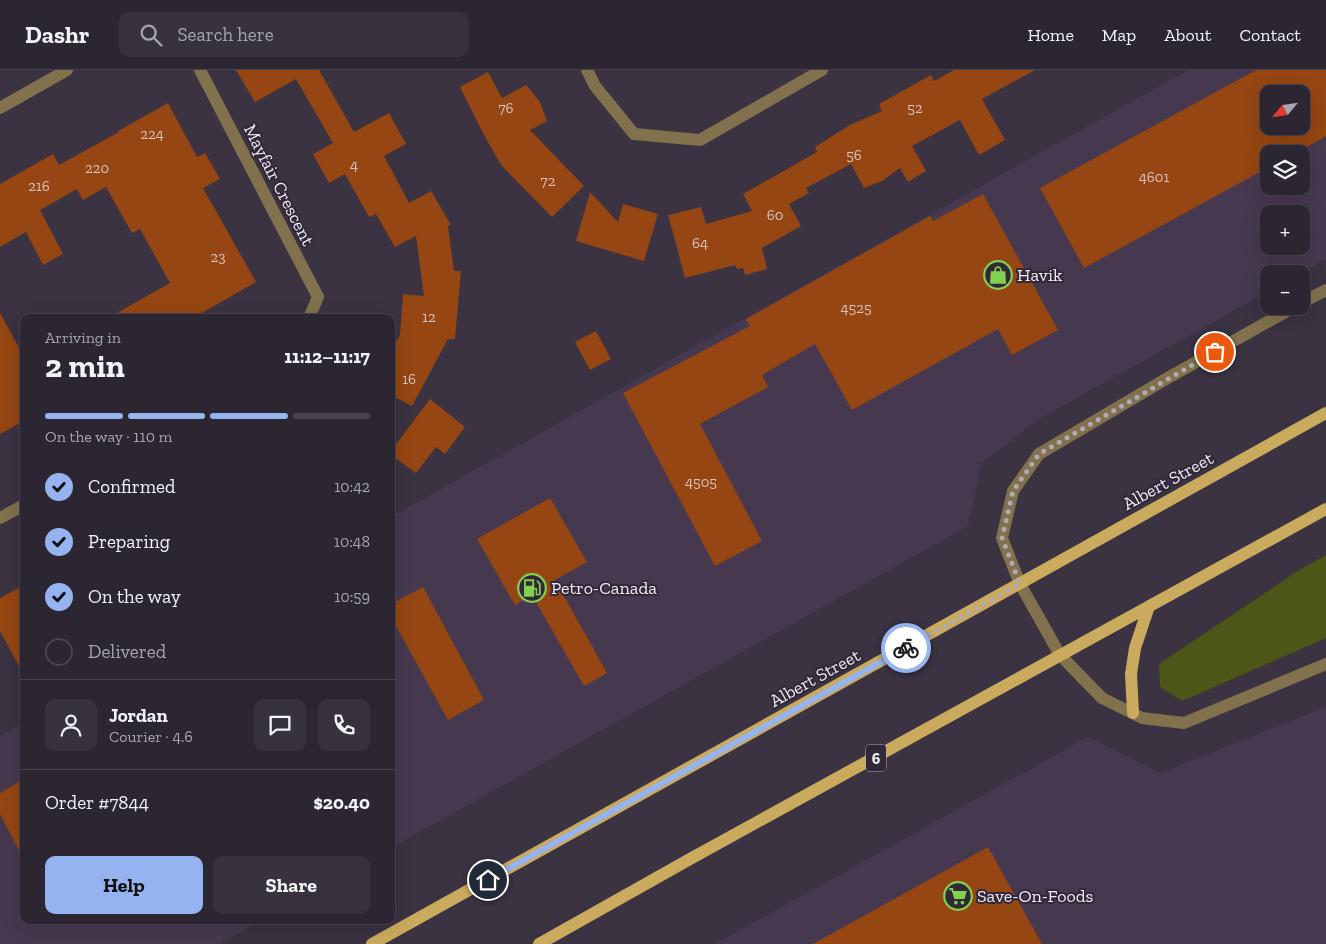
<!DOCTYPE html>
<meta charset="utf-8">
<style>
:root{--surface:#2c2632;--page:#38323e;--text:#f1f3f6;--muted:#a6a5ac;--line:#48434d;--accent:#95b2f1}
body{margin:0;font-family:"Zilla Slab",serif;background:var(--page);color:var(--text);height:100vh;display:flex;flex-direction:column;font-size:19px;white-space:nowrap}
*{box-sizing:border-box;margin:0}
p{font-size:16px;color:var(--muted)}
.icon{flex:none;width:28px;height:28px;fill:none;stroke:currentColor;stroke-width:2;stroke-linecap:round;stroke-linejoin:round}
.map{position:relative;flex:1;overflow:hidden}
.side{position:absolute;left:20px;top:244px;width:375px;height:610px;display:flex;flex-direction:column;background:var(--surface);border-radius:10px;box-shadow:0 5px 20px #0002,0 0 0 1px var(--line)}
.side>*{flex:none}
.needle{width:32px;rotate:241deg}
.controls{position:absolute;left:1260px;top:15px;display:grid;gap:10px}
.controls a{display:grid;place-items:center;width:50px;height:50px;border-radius:10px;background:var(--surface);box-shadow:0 5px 20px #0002,0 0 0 1px var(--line);font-size:25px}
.pin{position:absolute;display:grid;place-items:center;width:42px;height:42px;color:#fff;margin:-21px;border:2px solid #fff;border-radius:50%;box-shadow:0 1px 5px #0007}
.courier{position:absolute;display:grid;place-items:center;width:50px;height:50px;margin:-25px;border:4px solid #95b2f1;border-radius:50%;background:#fff;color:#222;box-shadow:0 1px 6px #0007}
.headline em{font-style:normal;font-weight:700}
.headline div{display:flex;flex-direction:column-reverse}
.headline{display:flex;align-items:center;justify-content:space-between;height:85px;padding:0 25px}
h1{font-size:32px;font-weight:700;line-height:38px}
.bar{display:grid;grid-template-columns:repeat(4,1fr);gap:8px 5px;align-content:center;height:60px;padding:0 25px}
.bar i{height:6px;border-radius:4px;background:var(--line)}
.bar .on{background:var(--accent)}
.bar p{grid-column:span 4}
.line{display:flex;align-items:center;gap:12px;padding:0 25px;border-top:1px solid var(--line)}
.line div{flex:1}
.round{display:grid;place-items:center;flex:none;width:52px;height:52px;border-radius:10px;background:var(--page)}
ol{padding:0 25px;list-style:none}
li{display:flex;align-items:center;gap:15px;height:55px}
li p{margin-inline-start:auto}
li .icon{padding:5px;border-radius:50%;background:var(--accent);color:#111;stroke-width:4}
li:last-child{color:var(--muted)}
li i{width:28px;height:28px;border:2px solid var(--line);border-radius:50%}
.button{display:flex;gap:10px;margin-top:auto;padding:10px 25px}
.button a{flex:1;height:58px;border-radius:10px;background:var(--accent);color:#111;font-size:20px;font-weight:700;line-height:58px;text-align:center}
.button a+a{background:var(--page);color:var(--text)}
header{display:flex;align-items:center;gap:30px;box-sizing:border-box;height:70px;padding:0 25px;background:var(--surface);border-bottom:1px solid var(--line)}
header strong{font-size:24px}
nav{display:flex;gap:28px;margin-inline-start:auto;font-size:18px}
.search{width:350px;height:45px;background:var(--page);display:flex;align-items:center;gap:12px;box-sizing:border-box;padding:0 18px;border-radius:10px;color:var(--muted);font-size:19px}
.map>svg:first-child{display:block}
</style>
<header>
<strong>Dashr</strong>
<div class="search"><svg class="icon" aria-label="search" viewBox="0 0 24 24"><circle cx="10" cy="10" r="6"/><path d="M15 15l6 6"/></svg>Search here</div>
<nav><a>Home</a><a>Map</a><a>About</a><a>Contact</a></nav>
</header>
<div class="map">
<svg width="1326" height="874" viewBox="0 0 1326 874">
<rect width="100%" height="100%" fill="#3b3242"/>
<!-- built -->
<path fill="#46394f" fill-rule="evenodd" d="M1188,0H1326V189L1300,204H1269V221L1039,349L982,393L968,456L391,778V447ZM1269,24H1301V56H1269ZM1269,84H1301V116H1269ZM1269,144H1301V176H1269Z
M1326,637V874H715L1088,667L1160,703Z
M24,653V850H262L220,874H0V666Z"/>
<!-- green -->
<path fill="#4c5616" d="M1326,485V568L1182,631L1160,617L1159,594L1299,500Z"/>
<!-- building -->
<path fill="#954612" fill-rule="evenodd" d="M236,0H319L354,62L389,43L406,74L384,86L409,133L431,121L451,155L448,156L454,201H461L455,269H448L412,336L391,325V280L400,265L403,224L424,226L416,166L395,177L376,144L369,147L345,104L329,113L313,84L333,73L296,9L255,32Z
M954,0H1035L982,29L1005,70L979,85L960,50L912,76L926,101L908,112L900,98L882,111L864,118L851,94L806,118L809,123L789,134L801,156L762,178L767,199L745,205L743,198L737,199L735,195L685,208L668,145L701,137L706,154L752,141L743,124L817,82L815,77L850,55L882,41L879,34L931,5L934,11Z
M1256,0H1326V66L1294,84H1269V97L1084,198L1040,118ZM1269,24H1301V56H1269Z
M488,2L502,28L526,15L540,32L547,51L530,60L584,116L552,147L501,95L483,63L460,17Z
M168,33L197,87L205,83L220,109L203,118L256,212L193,248H108L170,213L140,159L132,163L106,117L83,130L77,119L40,140L63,184L43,195L26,162L0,177V114L53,84L59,95L119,62L118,61Z
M590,122L618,152L623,134L658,144L644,191L576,171Z
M983,124L1058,260L1012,285L998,259L852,340L815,274L762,305L768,317L700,354L762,471L715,496L623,323L750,256L746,249L930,146L933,151Z
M0,243L24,287V351L0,364Z
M596,261L611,289L590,300L575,272Z
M430,329L465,357L445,384L436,377L416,403L391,385V381Z
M550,428L587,492L555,510L607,603L584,616L532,525L515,535L477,469Z
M24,515V605L0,561V528Z
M423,517L484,630L448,650L391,547V534Z
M24,709V790L0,744V723Z
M988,777L1042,874H813Z"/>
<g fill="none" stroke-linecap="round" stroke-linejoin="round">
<!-- street -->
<path stroke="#81714d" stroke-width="12" d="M200,0L318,227L309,248
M587,0L595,16L634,64L700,70L822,0
M0,38L67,0
M1301,233L1326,220
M1296,236L1166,309L1039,384L1013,421L1002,468L1020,514L1060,585L1102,628L1142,648L1184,653L1326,594
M0,448L24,435"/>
<!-- primary -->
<path stroke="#caaa5d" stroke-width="12" d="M1133,643L1131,604L1135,578L1149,536
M372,874L1326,343
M539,874L690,789L1326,439"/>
</g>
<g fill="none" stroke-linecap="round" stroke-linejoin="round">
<!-- done -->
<path stroke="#b1aab6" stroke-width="5" stroke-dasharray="0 9" d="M906,578L1020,514L1002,468L1013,421L1039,384L1215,282"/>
<!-- route -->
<path stroke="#95b2f1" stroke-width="6" d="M488,810L906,578"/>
</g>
<!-- icons -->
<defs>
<symbol id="shop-ring" viewBox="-11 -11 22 22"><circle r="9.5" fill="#312838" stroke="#82d04f" stroke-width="1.5"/><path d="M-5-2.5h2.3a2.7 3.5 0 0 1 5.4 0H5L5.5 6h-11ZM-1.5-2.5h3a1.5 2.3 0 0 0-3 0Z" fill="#82d04f"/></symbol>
<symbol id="fuel-ring" viewBox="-11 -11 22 22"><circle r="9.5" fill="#312838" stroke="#82d04f" stroke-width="1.5"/><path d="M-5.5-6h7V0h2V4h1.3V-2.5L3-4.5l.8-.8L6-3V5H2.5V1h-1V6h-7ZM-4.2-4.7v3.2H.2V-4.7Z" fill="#82d04f"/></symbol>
<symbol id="supermarket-ring" viewBox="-11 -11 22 22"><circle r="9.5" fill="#312838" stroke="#82d04f" stroke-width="1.5"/><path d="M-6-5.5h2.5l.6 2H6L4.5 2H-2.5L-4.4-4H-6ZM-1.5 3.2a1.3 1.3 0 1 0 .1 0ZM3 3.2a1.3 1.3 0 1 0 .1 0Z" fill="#82d04f"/></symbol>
</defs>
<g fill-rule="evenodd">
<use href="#shop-ring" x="982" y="189" width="32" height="32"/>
<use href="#fuel-ring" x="516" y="502" width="32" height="32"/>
<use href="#supermarket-ring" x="942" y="810" width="32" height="32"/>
</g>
<g text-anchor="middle" stroke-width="4" stroke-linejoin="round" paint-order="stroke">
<!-- number labels -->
<g font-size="15" fill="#d9c1bc">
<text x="506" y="43">76</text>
<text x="915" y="43">52</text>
<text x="152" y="69">224</text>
<text x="854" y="90">56</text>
<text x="354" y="100">4</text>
<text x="97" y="103">220</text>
<text x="1154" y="112">4601</text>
<text x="548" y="116">72</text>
<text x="39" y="121">216</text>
<text x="775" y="150">60</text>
<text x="700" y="178">64</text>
<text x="218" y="192">23</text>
<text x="856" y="243">4525</text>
<text x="429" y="252">12</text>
<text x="409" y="314">16</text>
<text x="701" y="417">4505</text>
</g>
<!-- shield labels -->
<rect fill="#312838" stroke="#b7b0bc" stroke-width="1" x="866" y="674.5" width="20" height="27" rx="4"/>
<g font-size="16" font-weight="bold" fill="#f0eaf4">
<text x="876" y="694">6</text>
</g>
<!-- street labels -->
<g font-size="18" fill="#f0eaf4" stroke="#312838">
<text transform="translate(279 115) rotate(63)" y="6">Mayfair Crescent</text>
<text transform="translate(1168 411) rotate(-29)" y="6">Albert Street</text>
<text transform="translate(815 608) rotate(-29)" y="6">Albert Street</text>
</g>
<!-- poi labels -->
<g font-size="18" fill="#f0eaf4" stroke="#312838" text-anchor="start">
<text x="1017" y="211">Havik</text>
<text x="551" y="524">Petro-Canada</text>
<text x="977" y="832">Save-On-Foods</text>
</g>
</g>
</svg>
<div class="controls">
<a><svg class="needle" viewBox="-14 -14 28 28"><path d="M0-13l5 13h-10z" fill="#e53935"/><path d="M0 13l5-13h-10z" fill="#a6a5ac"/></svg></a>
<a><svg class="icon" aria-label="layers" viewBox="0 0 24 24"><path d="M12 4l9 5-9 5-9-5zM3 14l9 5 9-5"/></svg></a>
<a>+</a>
<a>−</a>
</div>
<div class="pin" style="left:1215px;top:282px;background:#ea580c"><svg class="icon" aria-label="bag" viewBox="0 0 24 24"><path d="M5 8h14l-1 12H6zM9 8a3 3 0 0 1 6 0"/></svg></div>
<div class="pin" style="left:488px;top:810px;background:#1f2937"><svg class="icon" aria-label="home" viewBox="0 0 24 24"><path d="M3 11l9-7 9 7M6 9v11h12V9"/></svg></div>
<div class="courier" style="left:906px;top:578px"><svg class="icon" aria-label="bike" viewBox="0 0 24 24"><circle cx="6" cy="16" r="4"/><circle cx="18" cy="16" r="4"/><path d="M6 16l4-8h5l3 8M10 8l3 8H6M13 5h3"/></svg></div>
<section class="side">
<div class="headline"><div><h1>2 min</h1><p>Arriving in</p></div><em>11:12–11:17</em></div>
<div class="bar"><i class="on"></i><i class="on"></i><i class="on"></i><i></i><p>On the way · 110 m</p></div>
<ol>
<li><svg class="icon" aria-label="check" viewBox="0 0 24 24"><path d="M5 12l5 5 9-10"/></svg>Confirmed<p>10:42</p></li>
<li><svg class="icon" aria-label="check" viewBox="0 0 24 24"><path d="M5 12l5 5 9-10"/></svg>Preparing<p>10:48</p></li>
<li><svg class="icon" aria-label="check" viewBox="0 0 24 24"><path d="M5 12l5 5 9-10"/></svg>On the way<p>10:59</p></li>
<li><i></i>Delivered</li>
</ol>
<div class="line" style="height:90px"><a class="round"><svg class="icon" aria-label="person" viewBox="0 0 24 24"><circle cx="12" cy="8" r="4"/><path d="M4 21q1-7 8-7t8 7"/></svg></a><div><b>Jordan</b><p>Courier · 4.6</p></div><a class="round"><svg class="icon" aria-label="chat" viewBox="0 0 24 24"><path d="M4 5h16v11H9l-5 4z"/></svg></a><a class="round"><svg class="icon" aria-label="phone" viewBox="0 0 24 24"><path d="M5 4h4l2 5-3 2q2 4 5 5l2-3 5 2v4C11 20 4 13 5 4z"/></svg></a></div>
<div class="line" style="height:65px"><div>Order #7844</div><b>$20.40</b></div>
<div class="button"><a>Help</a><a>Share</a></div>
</section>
</div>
